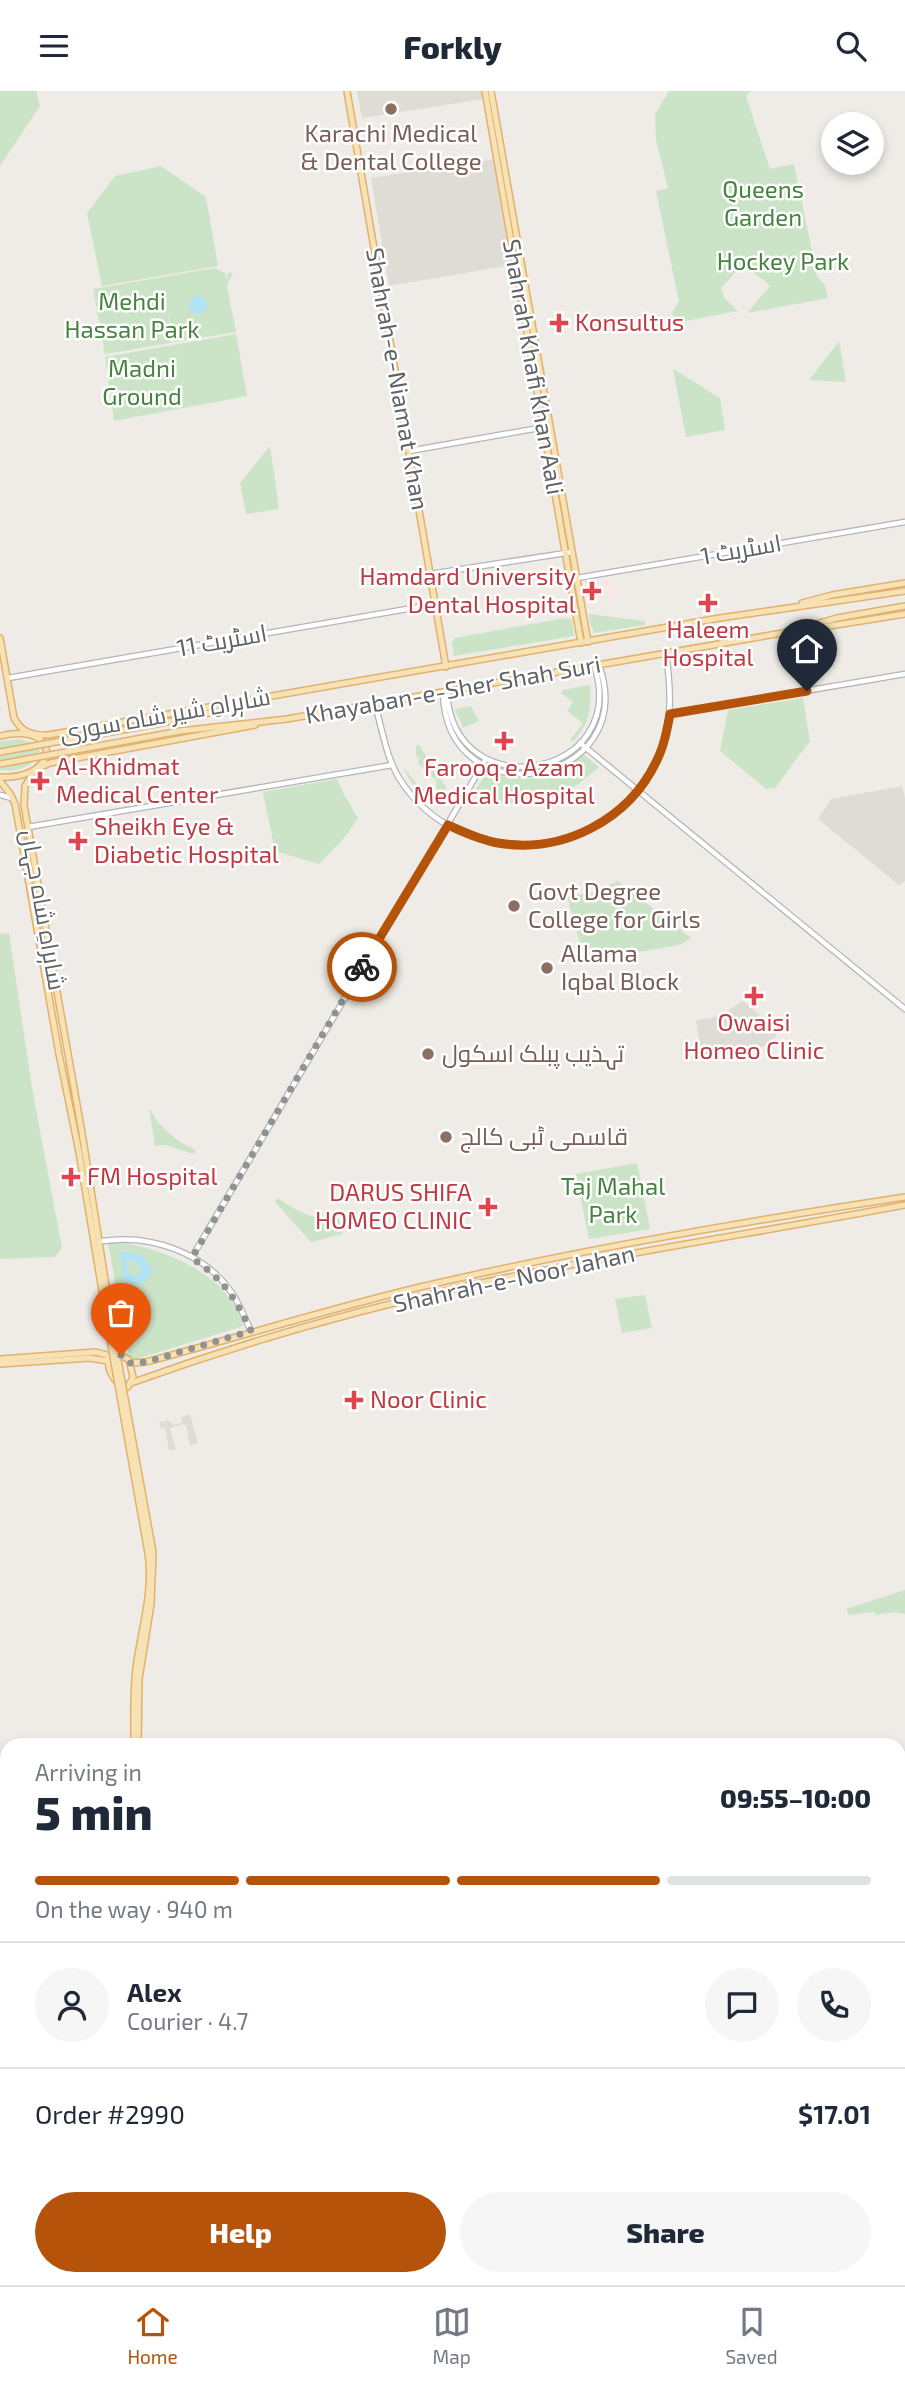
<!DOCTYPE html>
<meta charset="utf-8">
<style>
:root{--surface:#fff;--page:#f6f6f7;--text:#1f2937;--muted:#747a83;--line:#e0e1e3;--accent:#b45309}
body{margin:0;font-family:"Exo 2",Cairo,sans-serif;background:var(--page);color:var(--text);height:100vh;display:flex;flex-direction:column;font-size:26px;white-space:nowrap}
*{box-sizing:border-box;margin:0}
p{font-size:23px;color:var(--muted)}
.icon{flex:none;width:38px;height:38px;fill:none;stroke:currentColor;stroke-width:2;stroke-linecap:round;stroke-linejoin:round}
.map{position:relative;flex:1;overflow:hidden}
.drawer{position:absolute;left:0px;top:1647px;width:906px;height:548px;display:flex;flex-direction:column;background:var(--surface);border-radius:21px 21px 0 0;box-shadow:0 4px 10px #0003}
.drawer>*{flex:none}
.tools{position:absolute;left:821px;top:21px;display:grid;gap:14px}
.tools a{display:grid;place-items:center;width:63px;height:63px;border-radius:50%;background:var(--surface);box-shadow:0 4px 10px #0003;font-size:35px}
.pin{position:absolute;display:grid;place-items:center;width:60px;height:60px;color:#fff;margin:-72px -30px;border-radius:50% 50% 50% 0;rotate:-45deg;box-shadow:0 0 7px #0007}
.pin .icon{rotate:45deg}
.courier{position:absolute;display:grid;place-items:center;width:70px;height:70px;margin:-35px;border:5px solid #b45309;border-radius:50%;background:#fff;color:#222;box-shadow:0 2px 9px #0007}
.head em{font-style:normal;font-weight:800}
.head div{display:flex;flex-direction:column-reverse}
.head{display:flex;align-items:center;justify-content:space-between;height:119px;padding:0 35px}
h1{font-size:46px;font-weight:800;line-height:52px}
.bar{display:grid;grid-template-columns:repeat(4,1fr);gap:10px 7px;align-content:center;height:84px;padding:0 35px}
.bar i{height:9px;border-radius:5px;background:var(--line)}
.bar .on{background:var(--accent)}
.bar p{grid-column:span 4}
.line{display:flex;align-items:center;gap:18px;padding:0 35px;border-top:2px solid var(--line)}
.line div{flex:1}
.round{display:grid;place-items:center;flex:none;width:74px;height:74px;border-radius:37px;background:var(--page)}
.cta{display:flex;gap:14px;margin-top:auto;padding:14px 35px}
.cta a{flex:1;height:80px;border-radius:42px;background:var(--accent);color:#fff;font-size:28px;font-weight:800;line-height:80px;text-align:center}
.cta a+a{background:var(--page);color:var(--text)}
header{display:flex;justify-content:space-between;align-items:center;height:91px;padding:0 35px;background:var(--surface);font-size:32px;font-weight:800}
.tabs{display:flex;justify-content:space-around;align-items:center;height:98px;border-top:2px solid var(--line);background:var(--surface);font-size:19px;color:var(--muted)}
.tabs a{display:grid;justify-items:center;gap:4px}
.tabs .on{color:var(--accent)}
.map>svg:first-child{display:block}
</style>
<header><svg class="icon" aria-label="menu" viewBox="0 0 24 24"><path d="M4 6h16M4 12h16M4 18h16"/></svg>Forkly<svg class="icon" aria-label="search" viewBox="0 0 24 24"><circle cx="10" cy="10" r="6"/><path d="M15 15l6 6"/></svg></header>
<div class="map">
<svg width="905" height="2194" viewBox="0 0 905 2194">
<rect width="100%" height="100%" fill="#efece7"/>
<!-- education -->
<path fill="#dfdcd6" d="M357,0H482L483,8L362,27Z
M495,68L512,174L389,195L371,87Z
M902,695L905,707V790L899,794L818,728L831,708Z
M743,909L778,940L772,954L702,966L696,929L712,927L728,920Z
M190,1323L198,1352L190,1355L186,1334L183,1333L170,1337L176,1358L169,1360L165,1337L161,1338L159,1331L162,1330L164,1334V1330L167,1329L174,1334L182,1331L181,1326Z"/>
<!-- medical -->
<path fill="#f9e6e7" d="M615,488L616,505L608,507L606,500L611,499L610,497L596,500L600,508L586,511L582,492L592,490L593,493Z"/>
<!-- green -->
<path fill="#cbe3c7" d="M0,0H36L40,15L0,75Z
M669,0H751L746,5L770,78L794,73L817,185L825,194L828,207L747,222L770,195L746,175H741L721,197L725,208L738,220L675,232L672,221L679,211L656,100L668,97L656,49L655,24Z
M161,75L206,106L218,175L102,195L87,122L115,85Z
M215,177L225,182L227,192V183L233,181L227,195L236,241L174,251L168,222L171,252L105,263L93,198Z
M236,243L247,305L114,330L105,266Z
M839,250L846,291L809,289Z
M673,278L720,307L725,339L686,346Z
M270,355L279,418L246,423L240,392Z
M589,523L645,530V534L594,542L589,529Z
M565,527L572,528L574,545L454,565L452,551L455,547Z
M590,594C592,618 589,633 573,651L570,649L583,632L567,620L573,611L561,602L563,599Z
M803,607L810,650L775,697L766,698L720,660L728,619Z
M471,615L479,630L463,637L455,618Z
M19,648L35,652L41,662C31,677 18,681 0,679V650Z
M419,654L446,696L444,701H437L436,688L431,686V680L423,678L418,671L420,667L416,665V655Z
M582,662L599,676C560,712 524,724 474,701L487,681C524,694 554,689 582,662Z
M403,676L418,695L441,704L437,714C424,704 408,692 403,676Z
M337,688L343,702L358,727C345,748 336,756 319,773L275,760L263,701Z
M618,790L691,847L680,854L585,870L567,806L593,801Z
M9,842L32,997L62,1157L55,1166L0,1168V843Z
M149,1017C161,1038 174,1049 196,1059L194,1063L165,1054L155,1055Z
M637,1072L650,1138L589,1148L576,1083Z
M278,1107C295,1120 318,1131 339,1128L343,1143L311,1151L275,1111Z
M115,1150C159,1158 204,1173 232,1210C237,1217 240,1227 244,1235L130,1270L108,1152Z
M645,1204L652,1237L622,1242L615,1208Z
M905,1499V1523L894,1521L876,1524L874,1521L849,1524L846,1518Z"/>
<!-- water -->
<path fill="#b1e2f6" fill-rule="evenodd" d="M189 214a9 9 0 1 1 18 0a9 9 0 1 1-18 0Z
M120,1161L141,1163L153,1180L144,1191L132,1193L124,1190ZM127,1168L138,1171L141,1178L138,1185L129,1183L126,1172Z"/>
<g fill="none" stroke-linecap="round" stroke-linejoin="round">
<defs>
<path id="minor" d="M409,360L550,335
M430,483L572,461
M577,487L905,431
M8,587L436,513
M443,601C446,731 642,695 599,574
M447,601C453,719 632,688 594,574
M377,621C383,643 387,667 399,687C460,785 612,772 658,667C673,634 671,598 666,562
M670,623L905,583
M580,652L905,918
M0,704L12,707
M28,736L392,674
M103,1150C150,1143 204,1161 232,1202C240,1214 245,1228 251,1240
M192,1166L486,668
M900,1675L905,1674"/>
<path id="major" d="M347,0L446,576
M485,0L581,552
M491,0L588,551
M802,512L832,504L905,492
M805,539L905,523
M0,547L14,627C22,642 32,644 48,644L720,527L905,500
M178,629L249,613
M180,640L287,628L788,541L837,527L905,515
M0,645C17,641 42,639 47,661C42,682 19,687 0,686
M36,678L25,695L24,714L82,1042L116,1258
M36,678L50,672L255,634
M0,690L11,704L15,713L59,963L79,1061L112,1260
M111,1263L121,1264L129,1269L133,1286L128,1296L124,1297C113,1289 104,1276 111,1263Z
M0,1268L96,1261L110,1265
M130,1272L146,1271C236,1247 325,1219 416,1197C577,1159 741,1131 905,1106
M0,1273L90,1267L108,1270
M131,1292C239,1253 349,1221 462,1196C608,1164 757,1142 905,1114
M134,1654C134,1628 133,1603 136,1577C141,1539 154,1500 148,1462
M138,1654L139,1588L151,1513L153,1461
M900,2017L905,2016
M141,2194L143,2188
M151,2194L153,2188
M301,2194L320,2188"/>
</defs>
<!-- minor casing -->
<use href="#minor" stroke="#b2b5b8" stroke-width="7"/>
<!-- major casing -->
<use href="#major" stroke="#e2b16e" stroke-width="8"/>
<!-- minor -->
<use href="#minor" stroke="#fff" stroke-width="4.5"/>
<!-- major -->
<use href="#major" stroke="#f6e2b5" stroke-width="5"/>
<defs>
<path id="major-bridge" d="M0,661L178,629
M0,673L180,640
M116,1258L153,1461
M112,1260L148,1462"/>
</defs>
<!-- major-bridge casing -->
<use href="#major-bridge" stroke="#e2b16e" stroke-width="8" stroke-linecap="butt"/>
<!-- major-bridge -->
<use href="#major-bridge" stroke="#f6e2b5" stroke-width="5"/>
</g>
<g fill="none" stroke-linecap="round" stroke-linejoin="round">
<!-- done -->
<path stroke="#919393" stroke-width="7" stroke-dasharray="0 12.6" d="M121,1264L130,1272L146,1271L251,1240C234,1205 225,1190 192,1167L362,876"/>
<!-- route -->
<path stroke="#b45309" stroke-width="9" d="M362,876L448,734C464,741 480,749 498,752C563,763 629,729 657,669C664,655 667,639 670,623L807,600"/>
</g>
<!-- markers -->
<g fill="#8d6e63" stroke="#fff" stroke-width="2.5">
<circle cx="391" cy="18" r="7"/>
<circle cx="514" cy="815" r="7"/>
<circle cx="547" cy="877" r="7"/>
<circle cx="428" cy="963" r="7"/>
<circle cx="446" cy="1046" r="7"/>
</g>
<g fill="#e0444e" stroke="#fff" stroke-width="2.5">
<path d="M555.5 221.5h7v7h7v7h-7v7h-7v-7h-7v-7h7z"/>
<path d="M588.5 489.5h7v7h7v7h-7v7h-7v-7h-7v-7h7z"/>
<path d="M704.5 501.5h7v7h7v7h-7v7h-7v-7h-7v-7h7z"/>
<path d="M500.5 639.5h7v7h7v7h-7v7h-7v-7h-7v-7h7z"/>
<path d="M36.5 679.5h7v7h7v7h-7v7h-7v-7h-7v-7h7z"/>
<path d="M74.5 739.5h7v7h7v7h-7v7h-7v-7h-7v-7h7z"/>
<path d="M750.5 894.5h7v7h7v7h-7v7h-7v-7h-7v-7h7z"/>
<path d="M67.5 1075.5h7v7h7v7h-7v7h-7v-7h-7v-7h7z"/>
<path d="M484.5 1105.5h7v7h7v7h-7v7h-7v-7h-7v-7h7z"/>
<path d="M350.5 1298.5h7v7h7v7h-7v7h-7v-7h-7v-7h7z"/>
</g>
<g text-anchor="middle" stroke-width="5" stroke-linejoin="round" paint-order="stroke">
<!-- education labels -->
<g font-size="24" fill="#785e54" stroke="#fff" text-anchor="start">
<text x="391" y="51" text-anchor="middle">Karachi Medical<tspan x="391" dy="28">&amp; Dental College</tspan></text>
<text x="528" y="809">Govt Degree<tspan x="528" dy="28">College for Girls</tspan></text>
<text x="561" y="871">Allama<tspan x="561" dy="28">Iqbal Block</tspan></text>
<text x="442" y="971">تہذیب پبلک اسکول</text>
<text x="460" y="1054">قاسمی ٹبی کالج</text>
</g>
<!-- park labels -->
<g font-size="24" fill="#478340" stroke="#fff">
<text x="763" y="107">Queens<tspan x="763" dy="28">Garden</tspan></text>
<text x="783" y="179">Hockey Park</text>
<text x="132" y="219">Mehdi<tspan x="132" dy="28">Hassan Park</tspan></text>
<text x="142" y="286">Madni<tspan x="142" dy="28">Ground</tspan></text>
<text x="613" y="1104">Taj Mahal<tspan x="613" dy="28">Park</tspan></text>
</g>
<!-- health labels -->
<g font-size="24" fill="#be3a42" stroke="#fff" text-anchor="start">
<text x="575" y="240">Konsultus</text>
<text x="576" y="494" text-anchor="end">Hamdard University<tspan x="576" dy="28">Dental Hospital</tspan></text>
<text x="708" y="547" text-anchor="middle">Haleem<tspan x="708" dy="28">Hospital</tspan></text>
<text x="56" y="684">Al-Khidmat<tspan x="56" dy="28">Medical Center</tspan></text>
<text x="504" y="685" text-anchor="middle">Farooq e Azam<tspan x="504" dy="28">Medical Hospital</tspan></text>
<text x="94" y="744">Sheikh Eye &amp;<tspan x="94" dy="28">Diabetic Hospital</tspan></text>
<text x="754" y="940" text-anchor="middle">Owaisi<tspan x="754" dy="28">Homeo Clinic</tspan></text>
<text x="87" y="1094">FM Hospital</text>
<text x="472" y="1110" text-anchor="end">DARUS SHIFA<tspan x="472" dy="28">HOMEO CLINIC</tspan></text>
<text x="370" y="1317">Noor Clinic</text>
</g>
<!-- street labels -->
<g font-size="24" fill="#5f6366" stroke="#fff">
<text transform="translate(533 276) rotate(80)" y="8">Shahrah Khafi Khan Aali</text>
<text transform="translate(397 288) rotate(80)" y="8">Shahrah-e-Niamat Khan</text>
<text transform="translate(741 459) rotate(-10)" y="8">اسٹریٹ 1</text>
<text transform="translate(222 550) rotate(-10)" y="8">اسٹریٹ 11</text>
<text transform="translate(453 599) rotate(-10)" y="8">Khayaban-e-Sher Shah Suri</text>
<text transform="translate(165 624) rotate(-10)" y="8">شاہراہِ شیر شاہ سوری</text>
<text transform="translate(43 819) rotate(80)" y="8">شاہراہِ شاہ جہاں</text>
<text transform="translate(514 1188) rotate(-12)" y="8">Shahrah-e-Noor Jahan</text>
</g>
</g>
</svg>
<div class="tools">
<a><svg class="icon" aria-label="layers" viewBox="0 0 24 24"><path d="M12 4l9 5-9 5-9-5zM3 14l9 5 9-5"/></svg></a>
</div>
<div class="pin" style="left:121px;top:1264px;background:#ea580c"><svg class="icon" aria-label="bag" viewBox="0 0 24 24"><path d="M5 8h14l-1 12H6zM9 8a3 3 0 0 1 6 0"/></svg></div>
<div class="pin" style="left:807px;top:600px;background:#1f2937"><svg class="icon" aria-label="home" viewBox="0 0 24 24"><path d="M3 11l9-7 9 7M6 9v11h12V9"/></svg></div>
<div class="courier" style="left:362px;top:876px"><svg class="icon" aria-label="bike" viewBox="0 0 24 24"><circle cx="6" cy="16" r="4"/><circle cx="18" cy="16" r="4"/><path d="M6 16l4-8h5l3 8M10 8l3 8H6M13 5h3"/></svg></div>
<section class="drawer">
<div class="head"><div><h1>5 min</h1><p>Arriving in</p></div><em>09:55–10:00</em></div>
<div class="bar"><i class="on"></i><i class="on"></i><i class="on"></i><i></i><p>On the way · 940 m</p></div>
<div class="line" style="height:126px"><a class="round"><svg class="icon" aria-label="person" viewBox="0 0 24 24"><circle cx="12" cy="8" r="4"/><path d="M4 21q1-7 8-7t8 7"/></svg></a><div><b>Alex</b><p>Courier · 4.7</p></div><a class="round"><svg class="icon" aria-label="chat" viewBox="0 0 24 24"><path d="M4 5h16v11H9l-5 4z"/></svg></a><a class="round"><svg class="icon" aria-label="phone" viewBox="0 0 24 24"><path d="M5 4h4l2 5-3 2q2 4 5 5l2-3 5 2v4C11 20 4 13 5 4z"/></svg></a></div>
<div class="line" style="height:91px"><div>Order #2990</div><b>$17.01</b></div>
<div class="cta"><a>Help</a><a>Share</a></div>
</section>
</div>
<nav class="tabs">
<a class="on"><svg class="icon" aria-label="home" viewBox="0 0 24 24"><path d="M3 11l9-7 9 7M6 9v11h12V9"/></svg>Home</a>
<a><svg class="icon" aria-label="map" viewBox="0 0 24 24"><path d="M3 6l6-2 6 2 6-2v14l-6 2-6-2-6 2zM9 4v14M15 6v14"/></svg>Map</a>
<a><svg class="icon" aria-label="saved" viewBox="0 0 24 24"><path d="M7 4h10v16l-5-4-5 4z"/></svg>Saved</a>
</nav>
